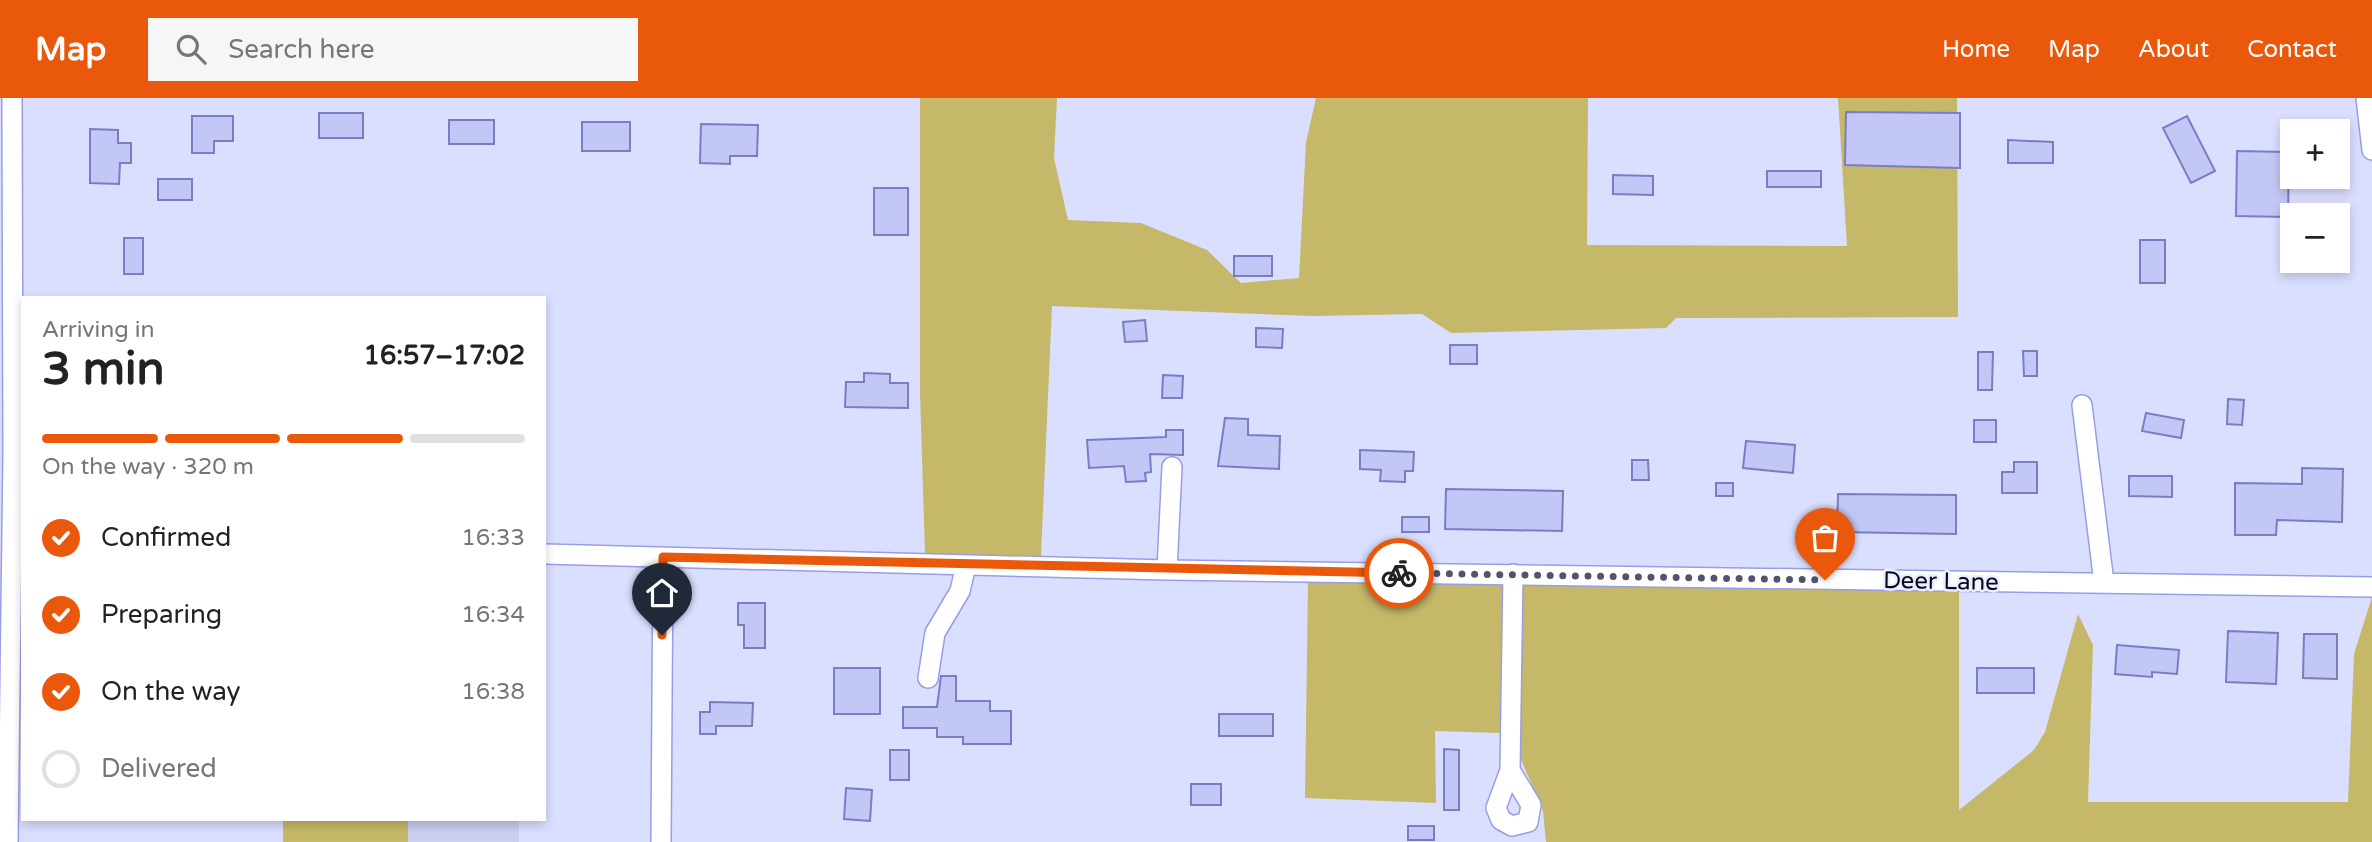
<!DOCTYPE html>
<meta charset="utf-8">
<style>
:root{--surface:#fff;--page:#f6f6f6;--text:#222;--muted:#767676;--line:#e0e0e0;--accent:#ea580c}
body{margin:0;font-family:"Varela Round",sans-serif;background:var(--page);color:var(--text);height:100vh;display:flex;flex-direction:column;font-size:26px;white-space:nowrap}
*{box-sizing:border-box;margin:0}
p{font-size:23px;color:var(--muted)}
.icon{flex:none;width:38px;height:38px;fill:none;stroke:currentColor;stroke-width:2;stroke-linecap:round;stroke-linejoin:round}
.map{position:relative;flex:1;overflow:hidden}
.drawer{position:absolute;left:21px;top:198px;width:525px;height:525px;display:flex;flex-direction:column;background:var(--surface);border-radius:0px;box-shadow:0 4px 10px #0003}
.drawer>*{flex:none}
.tools{position:absolute;left:2280px;top:21px;display:grid;gap:14px}
.tools a{display:grid;place-items:center;width:70px;height:70px;border-radius:0px;background:var(--surface);box-shadow:0 4px 10px #0003;font-size:35px}
.pin{position:absolute;display:grid;place-items:center;width:60px;height:60px;color:#fff;margin:-72px -30px;border-radius:50% 50% 50% 0;rotate:-45deg;box-shadow:0 0 7px #0007}
.pin .icon{rotate:45deg}
.courier{position:absolute;display:grid;place-items:center;width:70px;height:70px;margin:-35px;border:5px solid #ea580c;border-radius:50%;background:#fff;color:#222;box-shadow:0 2px 9px #0007}
.head em{font-style:normal;font-weight:800}
.head div{display:flex;flex-direction:column-reverse}
.head{display:flex;align-items:center;justify-content:space-between;height:119px;padding:0 21px}
h1{font-size:46px;font-weight:800;line-height:52px}
.bar{display:grid;grid-template-columns:repeat(4,1fr);gap:10px 7px;align-content:center;height:84px;padding:0 21px}
.bar i{height:9px;border-radius:5px;background:var(--line)}
.bar .selected{background:var(--accent)}
.bar p{grid-column:span 4}
ol{padding:0 21px;list-style:none}
li{display:flex;align-items:center;gap:21px;height:77px}
li p{margin-inline-start:auto}
li .icon{padding:7px;border-radius:50%;background:var(--accent);color:#fff;stroke-width:4}
li:last-child{color:var(--muted)}
li i{width:38px;height:38px;border:4px solid var(--line);border-radius:50%}
header{display:flex;align-items:center;gap:42px;box-sizing:border-box;height:98px;padding:0 35px;background:var(--accent);color:#fff}
header strong{font-size:33px}
nav{display:flex;gap:38px;margin-inline-start:auto;font-size:24px}
.search{width:490px;height:63px;background:var(--page);display:flex;align-items:center;gap:18px;box-sizing:border-box;padding:0 24px;border-radius:0px;color:var(--muted);font-size:26px}
.map>svg:first-child{display:block}
</style>
<header>
<strong>Map</strong>
<div class="search"><svg class="icon" aria-label="search" viewBox="0 0 24 24"><circle cx="10" cy="10" r="6"/><path d="M15 15l6 6"/></svg>Search here</div>
<nav><a>Home</a><a>Map</a><a>About</a><a>Contact</a></nav>
</header>
<div class="map">
<svg width="2372" height="744" viewBox="0 0 2372 744">
<rect width="100%" height="100%" fill="#dbdfff"/>
<!-- built -->
<path fill="#cbcff0" d="M408,721H519V744H408Z"/>
<!-- green -->
<path fill="#c5b868" d="M920,0H1057L1054,60L1068,122L1141,125L1207,152L1241,185L1299,180L1306,44L1316,0H1588L1587,147L1847,148L1838,0H1957L1958,219L1676,220L1666,230L1451,235L1422,216L1312,218L1052,208L1041,458L925,456L920,296Z
M1308,483L1504,486L1502,635L1435,633L1436,705L1305,700Z
M1522,487L1959,493V712L2034,652L2045,634L2078,516L2093,547L2088,704H2348L2354,556L2372,499V744H1546L1543,713L1520,659Z
M283,721H408V744H283Z"/>
<!-- building -->
<path fill="#c2c7f5" stroke="#797dc5" stroke-width="2" d="M1846,14L1960,15V70L1845,67Z
M319,15H363V40H319Z
M192,18H233V43H214V55H192Z
M2187,18L2215,73L2191,85L2163,30Z
M449,22H494V46H449Z
M582,24H630V53H582Z
M701,26L758,27L757,58H730V66L700,65Z
M90,31L118,32V45H131V65H120L119,86L90,85Z
M2008,42L2053,44V65H2008Z
M2237,53L2289,54L2288,119L2236,118Z
M1767,73H1821V89H1767Z
M1613,77L1653,78V97L1613,96Z
M158,81H192V102H158Z
M874,90H908V137H874Z
M124,140H143V176H124Z
M2140,142H2165V185H2140Z
M1234,158H1272V178H1234Z
M1145,222L1147,243L1125,244L1123,224Z
M1256,230L1283,231L1282,250L1256,249Z
M1450,247H1477V266H1450Z
M2023,253H2037V278H2024Z
M1978,254H1993L1992,292H1978Z
M864,275L890,276V285H908V310L845,309L846,284H864Z
M1163,277L1183,278L1182,300H1162Z
M2228,301L2244,302L2242,327L2227,326Z
M2146,315L2184,322L2181,340L2142,333Z
M1225,320L1248,321V337L1280,338L1279,371L1218,368Z
M1974,322H1996V344H1974Z
M1166,332H1183V357L1150,356L1151,374L1145,375L1146,383L1126,384L1124,368L1089,370L1087,342L1166,339Z
M1746,343L1795,347L1793,375L1743,370Z
M1360,352L1414,354L1413,373H1405V384L1380,383L1381,372L1360,371Z
M1632,362H1648L1649,382H1632Z
M2014,364H2037V395H2002V374H2014Z
M2302,370L2343,371L2342,424L2277,422L2276,437H2235V385L2302,386Z
M2129,378H2172V399L2129,398Z
M1716,385H1733V398H1716Z
M1446,391L1563,393L1562,433L1445,431Z
M1838,396L1956,397V436L1837,434Z
M1402,419H1429V434H1402Z
M738,505H765V550H744V527H738Z
M2228,533L2278,535L2276,586L2226,584Z
M2304,536H2337V581L2303,580Z
M2117,547L2179,552L2177,576L2152,574V579L2115,576Z
M834,570H880V616H834Z
M1977,570H2034V595H1977Z
M941,578H956V603H990V613H1011V646H963V639H937V630H903V609H937Z
M710,604L753,605L752,628H716V636H700V614H710Z
M1219,616H1273V638H1219Z
M1444,651L1459,652V712H1444Z
M890,652H909V682H890Z
M1191,686H1221V707H1191Z
M846,690L872,692L870,723L844,721Z
M1408,728H1434V742H1408Z"/>
<g fill="none" stroke-linecap="round" stroke-linejoin="round">
<defs>
<path id="minor" d="M2366,0L2372,52
M2082,307L2104,485
M544,456L1167,472L2372,489
M1167,472L1172,369
M928,580L935,535L960,493L966,467
M1510,672L1531,707L1528,724L1512,728L1501,722L1496,710L1510,672L1513,476
M8,744L13,356L12,0
M661,744L663,459"/>
</defs>
<!-- minor casing -->
<use href="#minor" stroke="#989de7" stroke-width="22"/>
<!-- minor -->
<use href="#minor" stroke="#fff" stroke-width="19"/>
</g>
<g fill="none" stroke-linecap="round" stroke-linejoin="round">
<!-- done -->
<path stroke="#52536f" stroke-width="7" stroke-dasharray="0 12.6" d="M1399,475L1825,482"/>
<!-- route -->
<path stroke="#ea580c" stroke-width="9" d="M662,537L663,459L1399,475"/>
</g>
<g text-anchor="middle" stroke-width="5" stroke-linejoin="round" paint-order="stroke">
<!-- street labels -->
<g font-size="24" fill="#090822" stroke="#eceefe">
<text transform="translate(1941 483) rotate(1)" y="8">Deer Lane</text>
</g>
</g>
</svg>
<div class="tools">
<a>+</a>
<a>−</a>
</div>
<div class="pin" style="left:1825px;top:482px;background:#ea580c"><svg class="icon" aria-label="bag" viewBox="0 0 24 24"><path d="M5 8h14l-1 12H6zM9 8a3 3 0 0 1 6 0"/></svg></div>
<div class="pin" style="left:662px;top:537px;background:#1f2937"><svg class="icon" aria-label="home" viewBox="0 0 24 24"><path d="M3 11l9-7 9 7M6 9v11h12V9"/></svg></div>
<div class="courier" style="left:1399px;top:475px"><svg class="icon" aria-label="bike" viewBox="0 0 24 24"><circle cx="6" cy="16" r="4"/><circle cx="18" cy="16" r="4"/><path d="M6 16l4-8h5l3 8M10 8l3 8H6M13 5h3"/></svg></div>
<section class="drawer">
<div class="head"><div><h1>3 min</h1><p>Arriving in</p></div><em>16:57–17:02</em></div>
<div class="bar"><i class="selected"></i><i class="selected"></i><i class="selected"></i><i></i><p>On the way · 320 m</p></div>
<ol>
<li><svg class="icon" aria-label="check" viewBox="0 0 24 24"><path d="M5 12l5 5 9-10"/></svg>Confirmed<p>16:33</p></li>
<li><svg class="icon" aria-label="check" viewBox="0 0 24 24"><path d="M5 12l5 5 9-10"/></svg>Preparing<p>16:34</p></li>
<li><svg class="icon" aria-label="check" viewBox="0 0 24 24"><path d="M5 12l5 5 9-10"/></svg>On the way<p>16:38</p></li>
<li><i></i>Delivered</li>
</ol>
</section>
</div>
